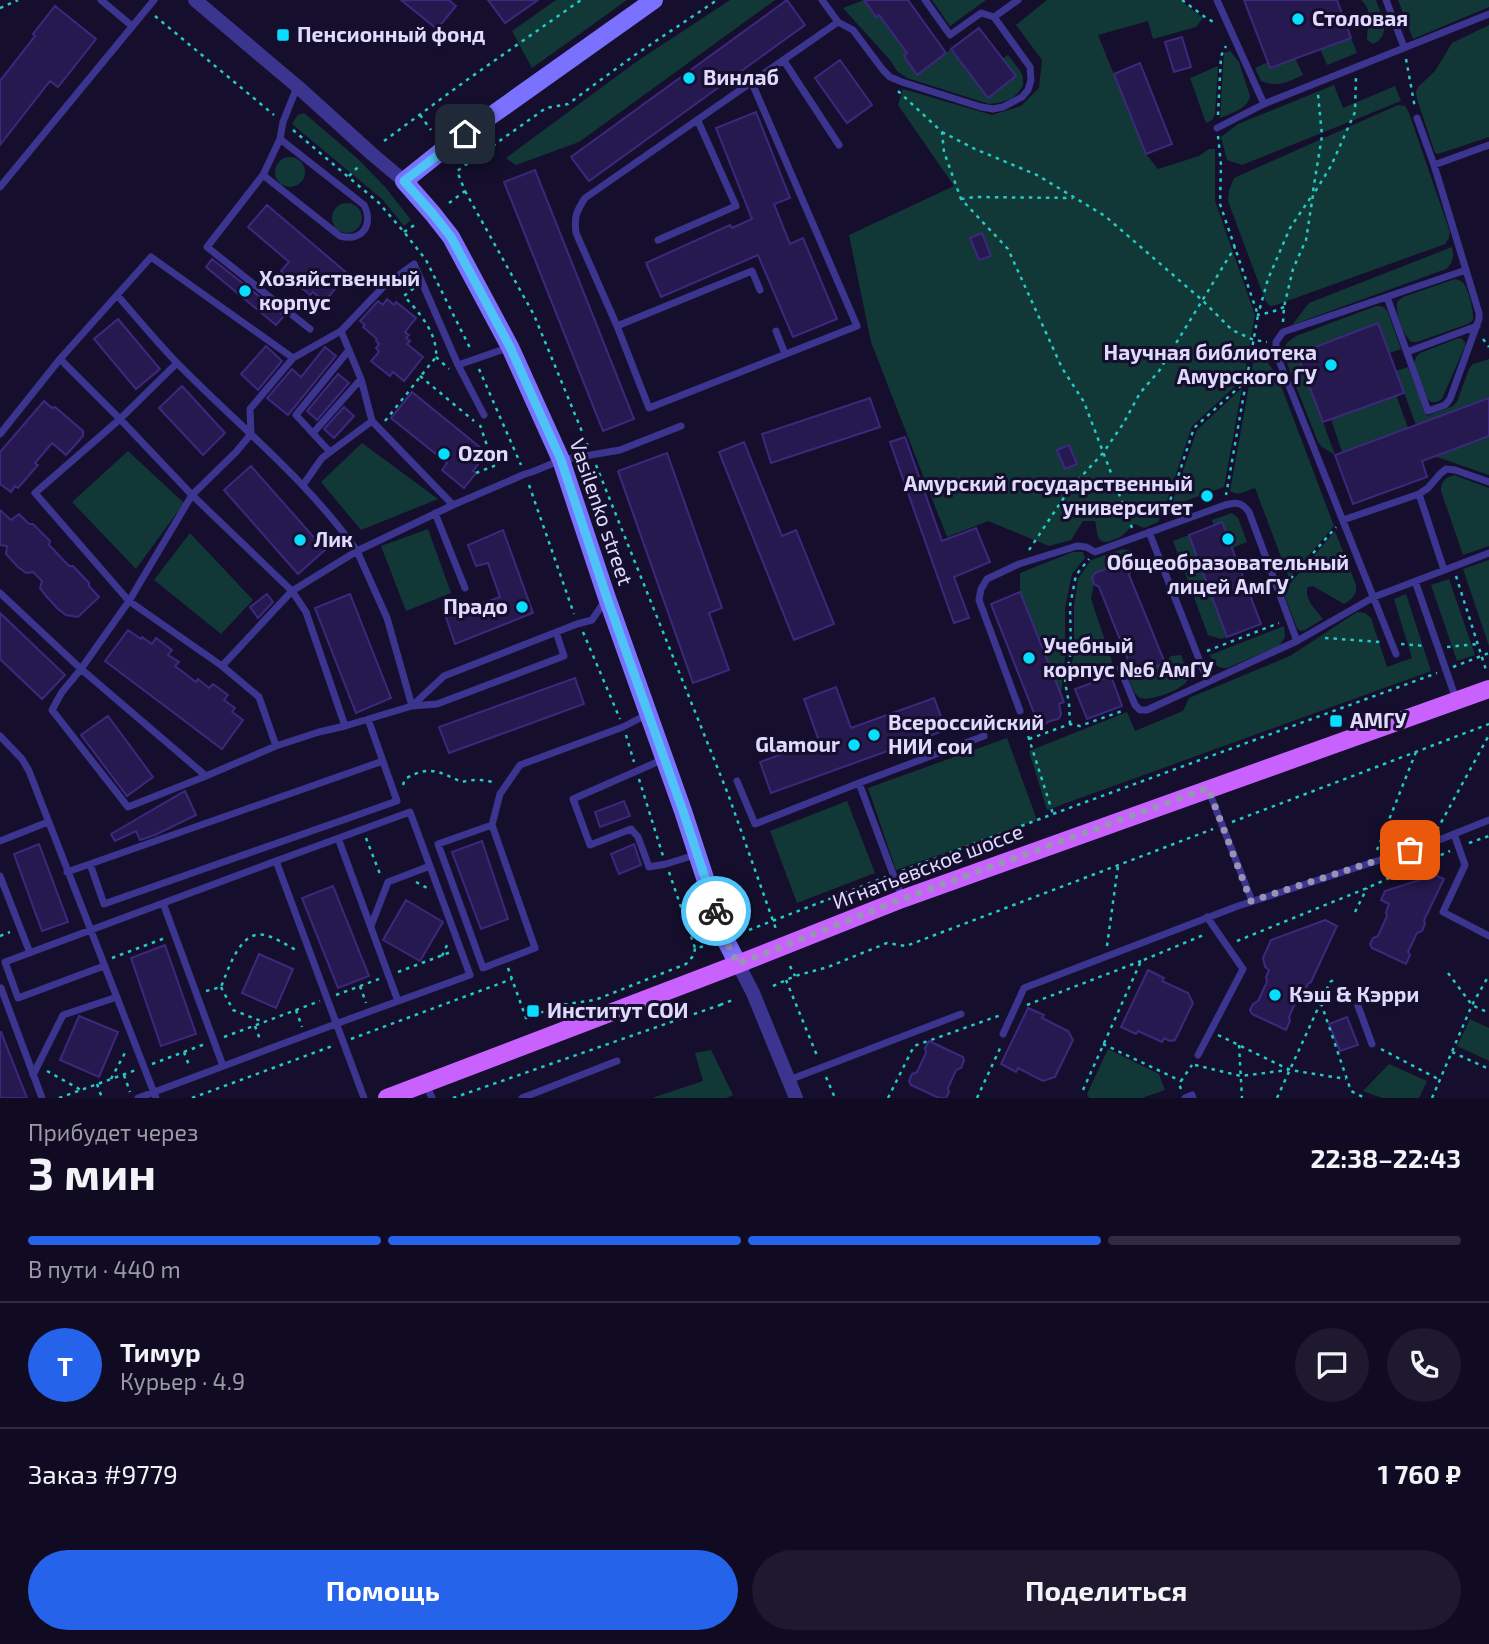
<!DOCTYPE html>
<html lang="ru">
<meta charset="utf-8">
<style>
:root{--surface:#100b22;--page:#1e192f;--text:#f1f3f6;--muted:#9c9ba5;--line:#302b40;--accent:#2563eb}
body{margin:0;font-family:"Exo 2",sans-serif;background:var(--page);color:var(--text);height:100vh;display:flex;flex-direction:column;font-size:26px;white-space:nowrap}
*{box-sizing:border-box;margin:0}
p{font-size:23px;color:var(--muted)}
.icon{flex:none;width:38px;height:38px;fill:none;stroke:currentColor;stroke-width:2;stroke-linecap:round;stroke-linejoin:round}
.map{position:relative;height:1098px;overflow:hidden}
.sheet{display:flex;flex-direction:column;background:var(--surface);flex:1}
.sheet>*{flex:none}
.pin{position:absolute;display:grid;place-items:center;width:60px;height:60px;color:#fff;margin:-30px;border-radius:14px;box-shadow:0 4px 10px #0006}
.courier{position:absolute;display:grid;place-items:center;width:70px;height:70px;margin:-35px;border:5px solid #4fc3f7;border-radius:50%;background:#fff;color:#222;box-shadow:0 2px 9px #0007}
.head em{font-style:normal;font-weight:700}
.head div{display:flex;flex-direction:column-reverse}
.head{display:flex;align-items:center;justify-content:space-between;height:119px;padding:0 28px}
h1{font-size:46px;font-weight:700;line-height:52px}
.bar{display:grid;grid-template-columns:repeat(4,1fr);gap:10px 7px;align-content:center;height:84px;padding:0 28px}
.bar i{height:9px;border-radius:5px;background:var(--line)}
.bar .active{background:var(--accent)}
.bar p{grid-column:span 4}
.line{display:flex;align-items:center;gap:18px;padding:0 28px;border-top:2px solid var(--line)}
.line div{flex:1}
.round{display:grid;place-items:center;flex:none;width:74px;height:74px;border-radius:37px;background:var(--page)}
.button{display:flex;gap:14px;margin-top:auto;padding:14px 28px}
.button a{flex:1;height:80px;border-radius:42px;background:var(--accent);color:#fff;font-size:28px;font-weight:700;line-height:80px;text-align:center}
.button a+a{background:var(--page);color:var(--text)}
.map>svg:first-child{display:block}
</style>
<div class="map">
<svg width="1489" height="1098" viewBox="0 0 1489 1098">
<rect width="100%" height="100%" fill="#150f2d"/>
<!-- green -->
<path fill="#113837" d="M556,0H627L532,68L512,31Z
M730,0H775L579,142L516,165L506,158L636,62Z
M864,0L876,17L879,15L907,53L904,56L917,75L951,49L988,98L1002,59L1008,55L1021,72L1023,78V86L1018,93L1011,99L998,103L989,104L907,78L897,71L890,60L843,8Z
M932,0H986L950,26Z
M1047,0H1180L1203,18L1196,27L1153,39L1148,21L1098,35L1146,154L1158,169L1199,156L1209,149H1215V201L1255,315L1244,378L1192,426L1165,507L1158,522L1144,528L1135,524C1128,527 1129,531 1123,535C1121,537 1116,539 1113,540C1096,547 1098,533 1095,521H1083L1071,540L1049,546L988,521L947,537L871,342L849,235L954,186L898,105L903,89L992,115L1021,106L1039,88L1042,60L1016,25Z
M1361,0H1376C1381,16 1393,35 1373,44L1367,40C1367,24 1374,11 1361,0Z
M1398,0H1489V7L1413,39Z
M1489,25V137L1438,154L1435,153L1417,99L1416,92L1418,87L1435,71L1452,43Z
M1351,38L1357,53L1327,65L1320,49Z
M1230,51L1239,62L1250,96C1248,109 1231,113 1220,118L1224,53Z
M1295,58L1303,75C1287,82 1279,88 1261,81L1255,68L1268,62L1270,67Z
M1218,66L1215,114L1212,120L1206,123L1190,78Z
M1334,85L1343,108L1395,86L1401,101L1242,165L1227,160L1221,137L1238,124Z
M1398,105L1405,106L1409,113L1450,232L1449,238L1445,244L1276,305L1270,306L1265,300L1228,201L1229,190L1234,178Z
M304,113L358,159L386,188L411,220L404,226L382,199L292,124L298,115Z
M275 172a15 15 0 1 1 30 0a15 15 0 1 1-30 0Z
M332 218a15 15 0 1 1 30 0a15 15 0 1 1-30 0Z
M1452,247C1454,257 1453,262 1446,269L1292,325L1309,303Z
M1455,279C1457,280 1459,280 1461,281C1468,285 1474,312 1473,320L1468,324L1417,342H1411C1402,333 1396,314 1397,302L1403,297Z
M1376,306C1382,306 1385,307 1388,312L1401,349L1389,353L1298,354L1335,455L1322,447L1318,442L1284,356C1283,346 1287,342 1296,336Z
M1461,338L1465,342V346L1442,399L1437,402H1431L1427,398L1414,363L1416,357L1420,353L1456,339Z
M1256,347L1277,375L1334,526L1289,578L1255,488C1246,490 1239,497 1230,491Z
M1489,359V398L1416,425L1396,371L1408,367L1427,416L1453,406L1457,402L1469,369L1473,364Z
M1242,388L1224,487L1171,506L1197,430Z
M1396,395L1408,428L1342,452L1331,419Z
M1489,436V475L1434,456Z
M362,443L438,499L361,530L321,482Z
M128,451L184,503L136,569L72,502Z
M1454,475L1489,488V546L1463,555L1441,491C1441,481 1445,478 1454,475Z
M1232,513L1238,518L1247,542L1232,548L1222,522L1214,525L1212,520Z
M428,529L451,593L406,611L381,546Z
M1335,531L1356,585C1357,595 1352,599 1344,604L1313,586L1308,587C1303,598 1316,610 1323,619L1305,630L1300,631L1297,628L1283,592Z
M190,533L253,600L221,634L154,580Z
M1189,535L1227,637L1221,639L1208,635L1173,541Z
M1123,549L1131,551L1138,568L1131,570L1128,565L1122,562L1094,584L1091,599L1113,664L1069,679L1074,653V606L1078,579L1091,560Z
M1073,552H1083L1085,558L1072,574L1065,608V657L1061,694L1020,592V573Z
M1489,560V646L1463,569Z
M1449,579L1475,655L1457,661L1431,585Z
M1406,594L1431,671L1047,810L1029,751L1127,712L1135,731L1183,711L1189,698L1290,656L1357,612L1365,613L1371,618L1387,667L1412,658L1394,599Z
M1284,626L1285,637L1279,646L1227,668C1217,669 1213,663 1210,655Z
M1181,655L1189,676C1188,678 1188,680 1187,681C1182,690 1147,703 1139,697C1133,693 1131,684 1128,677L1165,663L1171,656Z
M1007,738L1037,820L896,870L868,788Z
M847,801L875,873L797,903L770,831Z
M1470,1019L1489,1028V1061L1457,1046Z
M1108,1049L1159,1074L1165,1090L1142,1098H1089L1087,1094Z
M711,1050L733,1095L726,1098H652L703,1081L695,1053Z
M1389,1064L1427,1081L1419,1098H1382L1363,1091Z"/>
<!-- building -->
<path fill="#261950" stroke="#3c287e" stroke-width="2" d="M401,0H449L456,6L437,29Z
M488,0H538L505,23Z
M787,0L805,25L589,181L571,157Z
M864,0H908L946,53L917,75L904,56L907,53L879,15L876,17Z
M1244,0H1337L1351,38L1270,68Z
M55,6L96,39L58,87L50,81L0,145V81L35,36L33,34Z
M979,28L1016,76L988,98L951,49Z
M1182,37L1191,67L1174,72L1165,42Z
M840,60L872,105L847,123L815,78Z
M1140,63L1172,144L1146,154L1114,74Z
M756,112L790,198L774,204L790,244L803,238L837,319L793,337L758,255L661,297L646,263L730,225L732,228L752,219L716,128Z
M535,170L634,419L603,431L504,182Z
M267,205L348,274L324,302L313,292L310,295L281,271L289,262L248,227Z
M982,233L991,256L979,260L970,238Z
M212,259L284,316L276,325L206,267Z
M387,299L394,305L396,302L416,318L405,332L409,335L406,338L410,341L407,344L423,357L404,381L393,372L390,376L371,361L379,352L376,348L379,344L376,341L377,339L363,327L365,325L360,321L378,301L383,305Z
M118,319L160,369L136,389L94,339Z
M1378,323L1404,393L1323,422L1297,354Z
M266,346L282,361L258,390L241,374Z
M325,347L336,356L288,415L267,398L292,369L301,377Z
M338,374L349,383L317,420L307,411Z
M182,386L225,433L203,455L159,408Z
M412,392L487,453L473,471L476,473L464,488L442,470L447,463L391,418Z
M870,398L880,427L771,463L762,434Z
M1489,398V436L1422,461L1427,477L1353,504L1335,455Z
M44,401L52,408L55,407L83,431V436L66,455L52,443L35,463L38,465L18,488L15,486L11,492L0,484V452Z
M344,407L354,416L334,438L324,429Z
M905,437L942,541L976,528L990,562L954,577L969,618L954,623L890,442Z
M744,442L782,536L796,530L834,624L794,640L719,452Z
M1069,445L1077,464L1065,469L1057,450Z
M667,453L722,608L709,613L729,670L693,683L618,471Z
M251,466L325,550L298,574L224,490Z
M0,510L11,520L19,514L29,524H33L50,541L49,545L69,566H73L89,583V586L99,597L78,617L66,615L58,609L46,596L40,588L42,581L33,572L26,573L18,567L6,554L7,546L0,545Z
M1222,522L1261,624L1227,637L1189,535Z
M503,530L533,613L455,644L445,614L473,602L476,606L500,597L488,563L476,566L468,545Z
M1122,562L1128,565L1131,570L1129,575L1165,663L1134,675L1099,587L1094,584L1092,578L1095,573Z
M1020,592L1064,702L1059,704L1061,714L1060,717L1058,719L1050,721L1045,724L1040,723L1034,713L991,604Z
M267,594L273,602L258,618L250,607Z
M350,594L391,698L356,713L315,608Z
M0,613L65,675L42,699L0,659Z
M128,630L141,639L142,637L152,644L156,638L172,650L168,655L179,662L175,666L196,682L198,679L209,688L213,684L228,695L224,700L235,708L232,712L243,720L222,749L105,661Z
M1111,676L1122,706L1087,719L1075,689Z
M575,678L584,704L449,753L439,727Z
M836,687L851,728L934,698L946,730L771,793L760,762L819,741L804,699Z
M108,716L153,777L127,796L81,735Z
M185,791L196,815L155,835L140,840L136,831L115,841L111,834Z
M624,801L630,816L600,827L595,812Z
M482,841L508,919L481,929L452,852Z
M39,844L68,922L42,931L14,854Z
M634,844L641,865L619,874L611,854Z
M1435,875L1444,879L1424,920L1425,924L1422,931L1417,933L1408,952L1410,955L1406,964L1372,948L1370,944L1373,938L1378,936L1387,916L1386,912L1389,904L1381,900L1385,891Z
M333,886L369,976L338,988L302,898Z
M406,900L443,922L420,961L383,940Z
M1325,920L1337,926L1311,982L1308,984L1302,997L1297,999L1289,1017L1290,1021L1286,1030L1252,1014L1250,1010L1253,1004L1258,1001L1267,982L1266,977L1269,970L1265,967L1263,958L1271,940Z
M165,945L196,1034L161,1046L131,958Z
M259,954L293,969L276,1008L242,993Z
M1148,970L1164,978L1162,981L1188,993L1193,1003L1175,1040L1170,1041L1164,1038L1162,1042L1138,1031L1136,1034L1121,1027Z
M1028,1008L1044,1015L1042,1018L1068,1031L1073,1040L1055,1077L1043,1081L1018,1068L1016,1072L1001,1064Z
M79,1016L118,1032L99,1077L60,1060Z
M1347,1017L1358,1045L1340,1051L1329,1024Z
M0,1032H1L27,1098H0Z
M929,1041L963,1057L964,1061L961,1068L956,1070L948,1088L949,1092L946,1098H939L911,1085L909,1081L912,1074L917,1072L926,1053L925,1048Z"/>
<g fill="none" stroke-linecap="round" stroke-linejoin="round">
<!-- path -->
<path stroke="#24cac5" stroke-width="2.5" stroke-dasharray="3.5 5" stroke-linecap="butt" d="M1182,0L1205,17L1215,23
M0,8L18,0
M155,16L274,115
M1406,59L1415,108
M898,91L942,132L944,152L961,199L1008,249L1062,368L1084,402L1132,528
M420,115L431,130
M1218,115L1221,56L1226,46
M293,130L379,203L404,232L426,260L471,350
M942,132L975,149L1037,175L1105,216L1202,300L1232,330L1254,340L1267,342
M1218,136L1221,165L1220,204L1258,315L1226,495
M384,141L464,82L581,0
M349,176L361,164
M465,191L534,315L588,446
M1313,191L1322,136L1318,94
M961,199L975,197L1073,198
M449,203L465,191L457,171L546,108L568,104L632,57L717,0
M404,232L416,224
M1284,307L1272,312L1258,315L1268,279L1290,228L1311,197
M1283,322L1284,307L1293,269L1306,240L1313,195L1331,166L1355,112L1356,77
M1483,339L1489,347
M436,357L449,369
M479,369L521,465
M420,376L474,421
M385,421L436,357C438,334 419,312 404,296L414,288
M596,465L728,794L777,932
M476,473L494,466L480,425
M529,485L574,614
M1165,516L1194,428L1247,380
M1029,550L1069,490L1103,453L1123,424L1140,393L1159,371L1235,247
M1456,576L1487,673
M1285,585L1336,527
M583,632L620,719
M1325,638L1381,642
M1401,644L1426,646
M1447,647L1478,644
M1207,651L1279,623
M1453,667L1489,653
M1023,720L1053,814
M1070,724L1069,703L1065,682L1071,651L1070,606L1076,575L1089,559
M626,735L634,762
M1029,739L1070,724L1080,726L1125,710
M639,779L663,856
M403,785L405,779C430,765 437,771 462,782C472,779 485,779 495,783
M1232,822L1489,724
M1437,830L1489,735
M366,838L380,874
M1469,843L1489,836
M1377,850L1416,752
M902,871L1053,814L1437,673
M669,872L695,948
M416,882L429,889
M1355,912L1367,888
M749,930L886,877
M0,936L10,932
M1237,941L1367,888L1450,851
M1107,946L1118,866
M442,956L448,943
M112,958L165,938
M790,966L795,976
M508,968L526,1018L561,1005L595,1000L686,964L694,955L695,948L706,946
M398,972L451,952
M1448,973L1472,1005L1489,1013
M786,980L818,1058
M360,986L366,1003
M773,986L795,976L828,967L887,943L906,946L1213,829
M221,987L233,1010L261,1021
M206,991L221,987C229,968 241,926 268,936C278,939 288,946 298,951
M336,995L379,979
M1321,1003L1351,1091L1365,1098
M720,1005L735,999
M1027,1005L1141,961
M296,1010L302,1027
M255,1026L261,1042
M1218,1035L1290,1070L1346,1079
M224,1037L320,1001
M351,1039L512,979
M1103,1044L1181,1081
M1239,1045L1242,1098
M1381,1049L1440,1080
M184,1052L190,1068
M1452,1052L1489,1069
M152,1064L205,1044
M1195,1065L1241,1076L1288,1070
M47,1071L81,1090
M124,1075L130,1092
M826,1077L835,1098
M111,1079L126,1051
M97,1084L102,1098
M1181,1089L1179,1084L1192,1065
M1083,1090L1141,961L1206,934
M59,1098L136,1070
M192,1098L335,1045
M453,1098L720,1005L719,1001
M888,1098L914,1046L1001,1015
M977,1098L1002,1044
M1277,1098L1330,982L1337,978
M1432,1098L1472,1005L1489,975"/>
<!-- service -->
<path stroke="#3c3590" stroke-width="7" d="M101,0L132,26
M822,0L838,22L853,30L883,70L890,77L902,82L981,107L993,109L1003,107L1022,97L1028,90L1031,80L1030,67L994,17L981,13L950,35L925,0
M1217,0L1264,104
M1386,0L1404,47
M994,17L1018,0
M784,61L839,145
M752,83L857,326L649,408L617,326L576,233C574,217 576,212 585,198L838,22
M1217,128L1264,104L1489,14
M280,139L364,205C374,225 362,242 340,236L263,175L280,139L283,122L297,87
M1434,165L1489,145
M263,175L207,247L310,329
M0,187L154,0
M658,240L736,206L698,121
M117,295C137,318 157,342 178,364C239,426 307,480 357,551L292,591L306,612L345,726L412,706L437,704L564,656L556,632
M1387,297L1428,411L1445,405L1450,399L1479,319V313L1466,270
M617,326L752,271L760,290
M776,331L785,354
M1407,352L1477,326
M293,358L250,409L251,434L236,452L192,495L292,591L222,666L259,697L276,746L319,732L345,726
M60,359L151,257L293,358L341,331
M458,365L484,415
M313,433L361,379
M0,434L60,359L120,419L192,495L129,601L35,493L120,419L177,363
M330,452L296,415L349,350
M303,485L322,458L372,421
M1419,494L1428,488L1440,474L1446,469L1455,470L1489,482
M453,505L372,421L361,379L341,331L385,285L414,264L458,365L510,347
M435,513L465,588
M1343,520L1419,494L1444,570
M1149,532L1208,682
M1415,581L1456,699
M0,593L81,669L62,692L52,710L128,807L206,776
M604,602L592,620L577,624L444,676L412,706L387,618L357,551L453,505L525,474L532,472L561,460L620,450L681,426
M1396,654L1276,353V342L1283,332L1466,270L1434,165L1417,118
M222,666L129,601L81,669L206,776L276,746
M1120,668L1135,705L1140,710H1147L1297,641L1374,597L1489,553
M1020,711L979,600L981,589L987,579L1019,564L1077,546L1086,547L1095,552L1225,505C1236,502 1242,502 1249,512L1297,641
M0,736L22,759L29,771L156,1098
M664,759L573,799L590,845L631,829L638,837L649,867L666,864L695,855
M737,781L755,824L859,783L902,898
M859,783L984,736
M1208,789L1252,901
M492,825L438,844L483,968L535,948L492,825L500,794L520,765L623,727L648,714
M1454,834L1465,865L1443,912L1489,936
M338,838L398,1001
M0,841L48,822
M90,864L383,761
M67,872L90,864L104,904L397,801L368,719
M0,876L30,953
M163,903L223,1066
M371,926L388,882L430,866
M104,966L18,998L5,962L276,861
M0,989L1,988L42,1098
M1358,1006L1372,1044
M1003,1034L1024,988L1238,906L1429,844L1489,820
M1198,1055L1243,969L1207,917
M33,1075L63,1015L117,997
M789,1080L961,1014
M426,1084L432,1098
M138,1098C227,1065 315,1031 404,999L470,975L410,812L276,861L364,1098
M522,1098L617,1061
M1185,1098L1192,1095L1193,1098"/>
<!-- minor -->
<path stroke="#3c3590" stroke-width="14" d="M195,0L298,87L372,154L404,181
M738,964L753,993L796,1098"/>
<!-- secondary -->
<path stroke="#7a71ff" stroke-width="18" d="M654,0L444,149L404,181L433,214L451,237L510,347L561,460L607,598L683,811L725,939L738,964"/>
<!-- primary -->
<path stroke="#c961ff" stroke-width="18" d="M387,1098L738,964L902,899L1489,689"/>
</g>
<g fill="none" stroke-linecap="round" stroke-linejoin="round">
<!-- done -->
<path stroke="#9993b6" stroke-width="7" stroke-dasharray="0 12.6" d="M716,911L725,939L738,964L902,899L1208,788L1251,901L1410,850"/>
<!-- route -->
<path stroke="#4fc3f7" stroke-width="9" d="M465,134L404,181L433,214L451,237L510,347L561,460L607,598L683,811L716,911"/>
</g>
<!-- markers -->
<g fill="#06deff" stroke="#150f2d" stroke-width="2.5">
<circle cx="1298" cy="19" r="7"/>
<rect x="276" y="28" width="14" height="14" rx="3.5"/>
<circle cx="689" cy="78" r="7"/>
<circle cx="245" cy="291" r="7"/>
<circle cx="1331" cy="365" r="7"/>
<circle cx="444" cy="454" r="7"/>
<circle cx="1207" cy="496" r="7"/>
<circle cx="1228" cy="539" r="7"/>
<circle cx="300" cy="540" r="7"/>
<circle cx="522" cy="607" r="7"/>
<circle cx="1029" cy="658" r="7"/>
<rect x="1329" y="714" width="14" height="14" rx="3.5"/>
<circle cx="874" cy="735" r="7"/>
<circle cx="854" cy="745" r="7"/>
<circle cx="1275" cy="995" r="7"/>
<rect x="526" y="1004" width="14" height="14" rx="3.5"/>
</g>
<g text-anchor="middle" stroke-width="6" stroke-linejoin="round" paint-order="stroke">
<!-- poi labels -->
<g font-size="21" font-weight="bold" fill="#e0daff" stroke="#150f2d" text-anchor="start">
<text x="1312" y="26">Столовая</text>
<text x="297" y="42">Пенсионный фонд</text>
<text x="703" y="85">Винлаб</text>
<text x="259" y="286">Хозяйственный<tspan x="259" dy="24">корпус</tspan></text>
<text x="1317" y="360" text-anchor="end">Научная библиотека<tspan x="1317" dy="24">Амурского ГУ</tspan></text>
<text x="458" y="461">Ozon</text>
<text x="1193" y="491" text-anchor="end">Амурский государственный<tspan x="1193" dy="24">университет</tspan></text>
<text x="314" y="547">Лик</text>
<text x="1228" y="570" text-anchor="middle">Общеобразовательный<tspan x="1228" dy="24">лицей АмГУ</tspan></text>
<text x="508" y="614" text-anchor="end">Прадо</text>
<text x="1043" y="653">Учебный<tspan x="1043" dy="24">корпус №6 АмГУ</tspan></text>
<text x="1350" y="728">АМГУ</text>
<text x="888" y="730">Всероссийский<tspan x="888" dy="24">НИИ сои</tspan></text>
<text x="840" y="752" text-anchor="end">Glamour</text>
<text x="1289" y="1002">Кэш &amp; Кэрри</text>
<text x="547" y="1018">Институт СОИ</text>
</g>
<!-- street labels -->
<g font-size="21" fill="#e0daff" stroke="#150f2d">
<text transform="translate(601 512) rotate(71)" y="7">Vasilenko street</text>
<text transform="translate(928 867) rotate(-21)" y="7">Игнатьевское шоссе</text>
</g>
</g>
</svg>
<div class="pin" style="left:1410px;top:850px;background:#ea580c"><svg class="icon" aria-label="bag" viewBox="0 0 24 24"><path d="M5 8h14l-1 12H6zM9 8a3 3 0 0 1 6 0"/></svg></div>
<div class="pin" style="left:465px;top:134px;background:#1f2937"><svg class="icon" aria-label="home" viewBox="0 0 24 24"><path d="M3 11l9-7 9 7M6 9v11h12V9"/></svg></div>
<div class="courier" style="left:716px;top:911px"><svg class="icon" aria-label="bike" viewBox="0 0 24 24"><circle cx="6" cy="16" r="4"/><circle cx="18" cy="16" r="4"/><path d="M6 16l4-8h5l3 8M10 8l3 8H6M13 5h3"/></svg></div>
</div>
<section class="sheet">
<div class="head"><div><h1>3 мин</h1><p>Прибудет через</p></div><em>22:38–22:43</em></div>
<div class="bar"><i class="active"></i><i class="active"></i><i class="active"></i><i></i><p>В пути · 440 m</p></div>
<div class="line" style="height:126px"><b class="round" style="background:var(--accent);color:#fff">Т</b><div><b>Тимур</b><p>Курьер · 4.9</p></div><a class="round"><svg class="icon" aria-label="chat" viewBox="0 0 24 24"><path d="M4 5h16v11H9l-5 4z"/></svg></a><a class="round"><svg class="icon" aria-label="phone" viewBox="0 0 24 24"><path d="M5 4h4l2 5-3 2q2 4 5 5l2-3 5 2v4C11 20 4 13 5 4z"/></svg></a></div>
<div class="line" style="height:91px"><div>Заказ #9779</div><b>1 760 ₽</b></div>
<div class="button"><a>Помощь</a><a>Поделиться</a></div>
</section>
